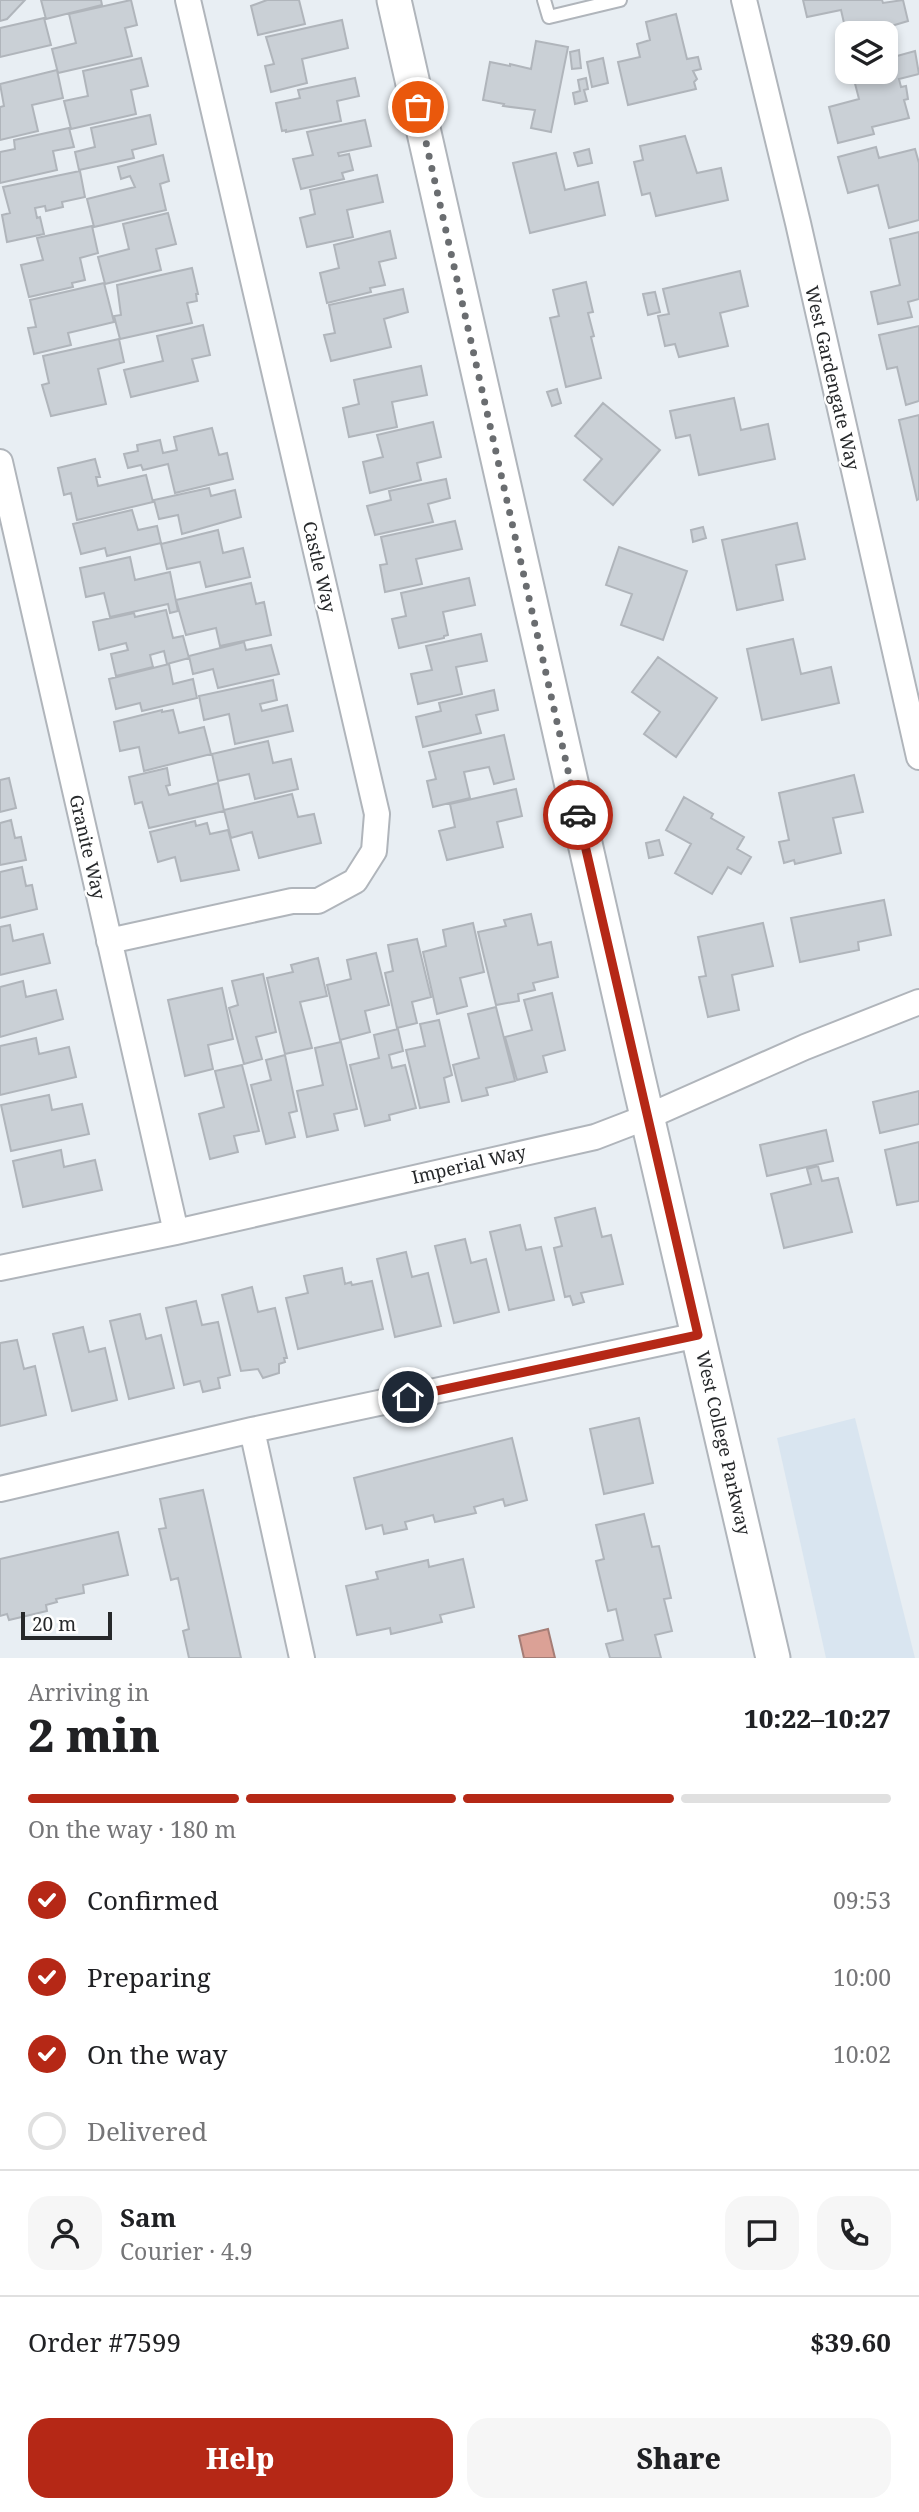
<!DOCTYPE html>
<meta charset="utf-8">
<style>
:root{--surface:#fff;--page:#f6f6f6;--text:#202124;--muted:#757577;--line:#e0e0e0;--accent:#b52816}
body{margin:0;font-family:"Noto Serif",serif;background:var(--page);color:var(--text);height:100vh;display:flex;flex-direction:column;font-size:26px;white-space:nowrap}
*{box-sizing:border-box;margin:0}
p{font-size:23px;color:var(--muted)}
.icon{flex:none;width:38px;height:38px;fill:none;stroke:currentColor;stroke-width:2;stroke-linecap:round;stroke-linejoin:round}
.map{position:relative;height:1658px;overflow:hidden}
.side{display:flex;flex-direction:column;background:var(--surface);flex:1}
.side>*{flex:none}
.buttons{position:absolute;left:835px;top:21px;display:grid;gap:14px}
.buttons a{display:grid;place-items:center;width:63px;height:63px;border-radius:14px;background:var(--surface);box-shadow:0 4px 10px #0003;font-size:35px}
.scale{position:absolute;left:21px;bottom:18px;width:91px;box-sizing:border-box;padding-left:7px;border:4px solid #26282a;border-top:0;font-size:19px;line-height:24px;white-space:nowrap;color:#26282a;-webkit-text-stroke:5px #fff;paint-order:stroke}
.pin{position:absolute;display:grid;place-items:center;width:60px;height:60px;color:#fff;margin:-30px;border:4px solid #fff;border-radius:50%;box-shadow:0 2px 7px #0007}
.courier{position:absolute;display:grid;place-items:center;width:70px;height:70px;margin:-35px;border:5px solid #b52816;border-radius:50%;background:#fff;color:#222;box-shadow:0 2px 9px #0007}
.headline em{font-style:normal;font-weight:800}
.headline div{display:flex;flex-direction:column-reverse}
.headline{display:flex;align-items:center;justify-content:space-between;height:119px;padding:0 28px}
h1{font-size:46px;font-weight:800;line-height:52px}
.bar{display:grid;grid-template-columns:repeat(4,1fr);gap:10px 7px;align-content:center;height:84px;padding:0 28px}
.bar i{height:9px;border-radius:5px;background:var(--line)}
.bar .current{background:var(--accent)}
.bar p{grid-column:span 4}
.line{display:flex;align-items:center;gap:18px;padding:0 28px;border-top:2px solid var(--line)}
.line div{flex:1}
.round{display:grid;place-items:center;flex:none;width:74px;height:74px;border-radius:21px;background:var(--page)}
ol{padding:0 28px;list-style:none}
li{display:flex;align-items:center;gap:21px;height:77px}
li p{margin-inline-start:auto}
li .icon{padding:7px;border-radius:50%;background:var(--accent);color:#fff;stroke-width:4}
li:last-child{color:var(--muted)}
li i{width:38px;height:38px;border:4px solid var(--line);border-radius:50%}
.cta{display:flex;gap:14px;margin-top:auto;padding:14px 28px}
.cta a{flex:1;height:80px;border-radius:21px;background:var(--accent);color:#fff;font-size:28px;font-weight:800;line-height:80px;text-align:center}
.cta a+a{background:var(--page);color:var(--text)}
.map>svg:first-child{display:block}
</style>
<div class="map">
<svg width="919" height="1658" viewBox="0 0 919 1658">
<rect width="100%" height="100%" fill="#e8eef3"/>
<!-- built -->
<path fill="#d9e5f0" d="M855,1418L915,1658H826L777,1438Z"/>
<!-- water -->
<path fill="#dba196" stroke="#a57d76" stroke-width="2" d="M548,1629L555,1658H524L519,1636Z"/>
<!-- building -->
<path fill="#cad0d6" stroke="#b0b5bb" stroke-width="2" d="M0,0H25L7,19L0,21Z
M41,0H101L102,5L46,19Z
M131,0L137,25L125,28L132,56L58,73L52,49L76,43L69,14Z
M267,0H299L305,24L258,35L251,6Z
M803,0H882L883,3L903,0L908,21L888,27L891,43L886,44V33H847V36L841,10L807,17Z
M676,14L687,59L698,57L701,69L693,71L697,79L694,82L696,89L628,105L618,62L640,57L637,44L650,40L646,22Z
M44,18L51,45L0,57V28Z
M342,20L348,48L302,59L307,83L271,92L265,66L274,64L266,37Z
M536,41L568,47L551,132L531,128L535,110L503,106L504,104L483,100L490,62L510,66V64L531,69Z
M579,50L581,68L572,69L570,52Z
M915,51L919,74L899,79L901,87L906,86L908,99L904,100L909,118L872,127L874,134L838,143L829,107L859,99L852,72H886V59Z
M141,58L148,86L131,90L136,114L71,129L64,101L88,96L83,71Z
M603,58L608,83L592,87L587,62Z
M57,70L63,98L32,105L38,131L0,140V107L4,106L0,84Z
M355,78L359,96L337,101L341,121L286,132V130L282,131L276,103L300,98L298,90Z
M586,78L588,89L584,90L587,101L575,104L573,93L580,91L578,80Z
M150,115L156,144L132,150L134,158L79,170L75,152L95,147L91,128Z
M365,120L371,146L338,153L339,156L349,154L353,170L342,173L344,179L301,189L293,159L313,155L307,132Z
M69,128L74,147L53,151L57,170L0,183V152L15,149L14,140Z
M685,136L697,173L721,168L728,200L656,216L650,193L642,195L634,162L643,160L640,146Z
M876,147L879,158L915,149L919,163V220L889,228L878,185L848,193L838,157Z
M589,149L592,163L578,166L574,153Z
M556,153L565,190L598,182L605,215L530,233L513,163Z
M163,155L169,181L160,184L166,210L94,227L87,199L135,187L130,176L121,179L118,167Z
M80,171L85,197L62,202L63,207L46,211L45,206L35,208L37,218L40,217L44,234L7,242L2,215L10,213L3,187Z
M377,175L383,202L347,210L353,237L307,247L300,218L315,214L310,190Z
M168,213L176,244L156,249L161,270L105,284L98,257L129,249L123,224Z
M92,226L98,253L80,258L85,280L72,283L73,287L29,297L21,265L43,260L37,238Z
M390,231L396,258L379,262L385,285L370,288L371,292L327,303L320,273L339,268L334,245Z
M919,232V299L908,302L912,317L878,324L871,292L900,285L890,239Z
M192,268L198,294H196L197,301L187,303L192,323L120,339L114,316L121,315L117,285Z
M740,271L748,306L720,313L728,346L679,357L675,344L665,346L658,316L669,314L663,289Z
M586,282L593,312L588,313L594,336L591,337L601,378L566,387L550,318L559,316L553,290Z
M104,283L114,322L68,333L71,345L34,354L28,328L36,327L30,300Z
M403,289L408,312L384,319L391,347L331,361L324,335L335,333L329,305Z
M655,292L660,312L648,315L643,294Z
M203,325L210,355L192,359L198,381L131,397L124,370L163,361L157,336Z
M919,326V401L906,405L897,367L887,369L879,335Z
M119,339L124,362L98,369L106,404L51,416L42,385L49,383L43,356Z
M421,366L427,395L392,402L397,427L349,437L343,408L359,404L354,380Z
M557,389L561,403L552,406L547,392Z
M734,398L741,430L768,424L775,459L699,475L690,435L676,438L670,411Z
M603,403L660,450L613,505L584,480L602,459L575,436Z
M919,415V499L917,500L899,420Z
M433,422L441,457L417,463L421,480L370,493L363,462L383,457L377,435Z
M212,428L219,455L227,453L233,479L175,493L168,464L143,470L141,465L128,468L124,454L138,451L137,445L160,440L163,453L177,450L174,437Z
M95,459L100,477H96L98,486L146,475L153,502L77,520L71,493L64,495L58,468Z
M446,479L450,498L428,504L433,522L375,535L367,506L391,500L389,491Z
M209,488L211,496L235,490L241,517L182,534L178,515L159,519L154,500Z
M132,510L138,530L157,526L161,543L107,556L105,548L81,554L73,524Z
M455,521L462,549L416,559L422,584L385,592L380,565L387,564L381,537Z
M797,523L805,559L776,565L783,600L737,610L722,540Z
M703,527L706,538L693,542L691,530Z
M218,530L223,553L243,548L250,577L206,587L200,562L167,569L161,544Z
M619,547L687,571L663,640L621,625L632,594L606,585Z
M130,557L135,580L170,572L178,611L170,613L168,604L110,617L104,593L86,597L80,568Z
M469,578L475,605L443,612L448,635L444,636V638L399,648L392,619L406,616L401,593Z
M251,583L256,604L264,602L271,635L220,646L216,628L186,635L176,600Z
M166,610L173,638L183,636L189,658L167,664L164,651L150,655L153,667L116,676L111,654L128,650L126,643L99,650L93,622L134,613L135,617Z
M481,634L487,661L456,667L462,694L418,704L411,674L432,670L426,646Z
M793,639L801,674L831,667L839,703L762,720L747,649Z
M244,642L246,650L271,645L279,674L218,688L213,669L193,674L189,656Z
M658,657L717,698L676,757L644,734L660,712L632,692Z
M169,664L173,684L193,679L197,698L142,711L140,703L116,709L109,679Z
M273,680L277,700L260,704L262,711L287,705L293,731L235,744L229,714L204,720L199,696Z
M494,690L498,710L476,715L481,733L423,747L416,717L441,711L439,703Z
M162,710V712L173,710L179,733L204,727L211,754L144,771L139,747L120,751L114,722Z
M504,735L514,779L494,784L489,767L464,772L470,798L433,807L427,781L436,779L429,752Z
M268,741L273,763L291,759L298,789L255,799L249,774L218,781L212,754Z
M167,768L170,785L166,786L169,795L218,783L224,811L149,828L142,802L135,804L129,777Z
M854,775L863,812L833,818L841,853L795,864L794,860L784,863L779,842L789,840L779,793Z
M9,778L16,808L0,812V780Z
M516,789L522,816L497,822L503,847L447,860L439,831L455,827L450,804Z
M292,794L298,817L314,814L321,843L259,858L252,832L231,838L224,810Z
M684,797L713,814L711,818L744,837L737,849L751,857L741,874L728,867L712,894L675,873L691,844L666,830Z
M11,820L15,838L21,837L26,860L0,865V823Z
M195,821L196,826L207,823L210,834L228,830L239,870L181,881L175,857L158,862L150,832Z
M659,840L663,855L649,858L646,843Z
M22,867L26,886L32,885L37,909L0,918V872Z
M884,900L891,935L858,942L859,950L800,962L791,918Z
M531,914L538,945L551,942L558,977L533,983L535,990L518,994L519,1001L496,1005L478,932L506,926L504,920Z
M473,923L484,972L460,978L467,1006L437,1014L423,952L446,946L443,930Z
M763,923L773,966L732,975L739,1010L708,1017L699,977L706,976L698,937Z
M10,925L13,941L43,934L50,963L0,975V927Z
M417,939L431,997L412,1002L417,1023L397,1028L385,973L393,971L388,945Z
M376,953L389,1005L365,1011L370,1032L340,1040L327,985L351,979L347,960Z
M318,958L327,996L300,1002L312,1048L285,1054L267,978L293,972L291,965Z
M263,974L276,1032L256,1037L262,1059L244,1064L229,1008L238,1005L232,981Z
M23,981L26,997L56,990L63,1019L0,1037V987Z
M222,988L233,1039L208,1045L213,1069L185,1076L168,1000Z
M552,993L565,1050L543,1056L547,1072L517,1080L505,1037L532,1030L524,1000Z
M496,1007L515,1081L486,1088L488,1095L462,1101L453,1065L479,1058L468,1014Z
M439,1020L452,1075L444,1078L449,1102L420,1108L406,1050L425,1046L420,1024Z
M398,1029L403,1051L389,1055L392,1068L405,1065L416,1108L389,1115L390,1120L365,1126L350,1065L379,1058L374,1035Z
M36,1038L39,1054L69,1047L76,1077L0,1095V1046Z
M341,1042L357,1109L334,1114L338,1130L307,1137L297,1091L323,1085L315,1048Z
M285,1055L297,1111L289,1113L295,1137L266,1144L251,1085L271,1080L266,1060Z
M242,1065L259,1131L234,1136L238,1152L210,1159L199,1114L224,1107L215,1071Z
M919,1091V1124L880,1133L873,1102Z
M49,1095L52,1110L82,1104L89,1134L11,1151L1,1105Z
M826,1130L833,1161L767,1176L760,1145Z
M919,1142V1201L897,1205L885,1150Z
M61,1150L64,1167L95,1160L102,1190L23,1207L13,1161Z
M818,1166L822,1181L838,1178L852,1232L784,1248L771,1194L811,1184L807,1169Z
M595,1208L602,1237L611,1235L623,1284L581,1293L584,1302L573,1305L570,1296L565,1297L554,1248L562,1246L555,1218Z
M520,1225L526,1250L541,1247L554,1300L509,1310L490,1232Z
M465,1239L471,1263L486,1259L499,1312L454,1323L435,1246Z
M406,1252L412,1277L428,1273L441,1326L395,1337L377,1259Z
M342,1268L345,1284L351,1282L352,1285L372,1281L383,1329L298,1349L286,1298L308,1293L304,1276Z
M252,1287L258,1312L275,1308L287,1358H284L285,1362L279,1364V1373L263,1378L258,1369L241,1371L222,1295Z
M196,1301L202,1325L218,1322L230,1375L218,1378L220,1388L203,1392L200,1381L184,1385L166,1308Z
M140,1314L146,1339L161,1335L174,1388L129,1399L110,1321Z
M83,1327L89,1352L105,1348L117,1400L72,1411L53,1334Z
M17,1340L24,1369L35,1366L46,1415L0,1426V1343Z
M639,1418L653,1483L604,1494L590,1429Z
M512,1438L527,1500L505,1506L503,1499L474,1507L476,1513L435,1522L433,1515L405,1522L407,1529L384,1534L382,1525L366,1529L354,1478Z
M203,1490L241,1658H189L183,1631L189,1629L178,1578L171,1580L159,1529L166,1528L160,1499Z
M644,1514L652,1547L659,1546L671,1598L664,1599L672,1631L655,1635L661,1658H610L606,1644L623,1640L616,1609L608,1611L596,1561L604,1559L596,1525Z
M118,1532L128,1575L83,1585L84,1593L56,1599L57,1602L46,1605L47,1611L9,1620L7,1614L0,1616V1559Z
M463,1559L474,1607L440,1615L442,1622L391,1634L390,1628L357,1635L346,1586L378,1579L376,1572L428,1560L429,1567Z"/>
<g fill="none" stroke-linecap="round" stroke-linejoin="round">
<defs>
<path id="service" d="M544,0L549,17L620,0"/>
<path id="minor" d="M744,0L798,223L919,757
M0,462L176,1232
M109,941L292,901H318L355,881L374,851L377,814L188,0
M0,1268L176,1232L595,1137L647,1117L805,1047L919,1002
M252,1430L302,1658
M0,1489L252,1430L698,1335"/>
<path id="secondary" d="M394,0L637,1073L773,1658"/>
</defs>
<!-- service casing -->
<use href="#service" stroke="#b0b5bb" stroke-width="16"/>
<!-- minor casing -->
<use href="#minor" stroke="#b0b5bb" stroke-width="28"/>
<!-- secondary casing -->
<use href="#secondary" stroke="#b0b5bb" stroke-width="37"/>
<!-- service -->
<use href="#service" stroke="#fff" stroke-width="12"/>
<!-- minor -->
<use href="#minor" stroke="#fff" stroke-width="24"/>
<!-- secondary -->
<use href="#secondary" stroke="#fff" stroke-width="33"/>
</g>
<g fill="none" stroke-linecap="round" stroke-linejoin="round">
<!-- done -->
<path stroke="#6a6d70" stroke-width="7" stroke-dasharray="0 12.6" d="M418,107L578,815"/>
<!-- route -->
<path stroke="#b52816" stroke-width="9" d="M408,1397L698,1335L578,815"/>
</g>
<g text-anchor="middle" stroke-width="5" stroke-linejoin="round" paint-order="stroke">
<!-- street labels -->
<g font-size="18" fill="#26282a" stroke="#fff">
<text transform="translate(832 378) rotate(77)" y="6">West Gardengate Way</text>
<text transform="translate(319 567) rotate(77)" y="6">Castle Way</text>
<text transform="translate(87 847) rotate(77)" y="6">Granite Way</text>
<text transform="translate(469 1165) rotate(-13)" y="6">Imperial Way</text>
<text transform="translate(723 1443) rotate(77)" y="6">West College Parkway</text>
</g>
</g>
</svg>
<div class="buttons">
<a><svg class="icon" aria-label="layers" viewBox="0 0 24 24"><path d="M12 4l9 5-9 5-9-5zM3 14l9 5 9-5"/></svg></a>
</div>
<div class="scale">20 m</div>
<div class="pin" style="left:418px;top:107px;background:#ea580c"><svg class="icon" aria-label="bag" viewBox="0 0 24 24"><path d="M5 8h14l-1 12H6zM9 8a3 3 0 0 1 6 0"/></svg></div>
<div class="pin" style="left:408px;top:1397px;background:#1f2937"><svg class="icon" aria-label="home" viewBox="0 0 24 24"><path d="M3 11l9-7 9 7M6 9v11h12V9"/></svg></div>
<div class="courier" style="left:578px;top:815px"><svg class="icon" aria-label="car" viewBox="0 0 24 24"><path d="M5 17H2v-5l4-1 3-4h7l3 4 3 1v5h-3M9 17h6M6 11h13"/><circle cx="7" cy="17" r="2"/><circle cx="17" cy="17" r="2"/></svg></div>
</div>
<section class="side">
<div class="headline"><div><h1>2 min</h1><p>Arriving in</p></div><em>10:22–10:27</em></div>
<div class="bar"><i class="current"></i><i class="current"></i><i class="current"></i><i></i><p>On the way · 180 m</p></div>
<ol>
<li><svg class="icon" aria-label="check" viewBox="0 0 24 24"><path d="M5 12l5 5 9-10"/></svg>Confirmed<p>09:53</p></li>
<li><svg class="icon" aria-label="check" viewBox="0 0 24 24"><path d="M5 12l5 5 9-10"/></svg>Preparing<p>10:00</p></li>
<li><svg class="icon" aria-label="check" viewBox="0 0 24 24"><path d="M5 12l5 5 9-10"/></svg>On the way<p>10:02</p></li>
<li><i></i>Delivered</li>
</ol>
<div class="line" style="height:126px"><a class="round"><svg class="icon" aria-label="person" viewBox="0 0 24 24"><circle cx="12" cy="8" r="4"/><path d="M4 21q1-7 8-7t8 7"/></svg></a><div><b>Sam</b><p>Courier · 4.9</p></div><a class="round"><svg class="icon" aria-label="chat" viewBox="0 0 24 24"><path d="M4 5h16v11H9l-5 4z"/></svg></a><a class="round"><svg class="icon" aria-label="phone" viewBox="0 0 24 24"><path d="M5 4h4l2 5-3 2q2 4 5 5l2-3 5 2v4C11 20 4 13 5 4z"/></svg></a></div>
<div class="line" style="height:91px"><div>Order #7599</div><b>$39.60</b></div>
<div class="cta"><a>Help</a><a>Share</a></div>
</section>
